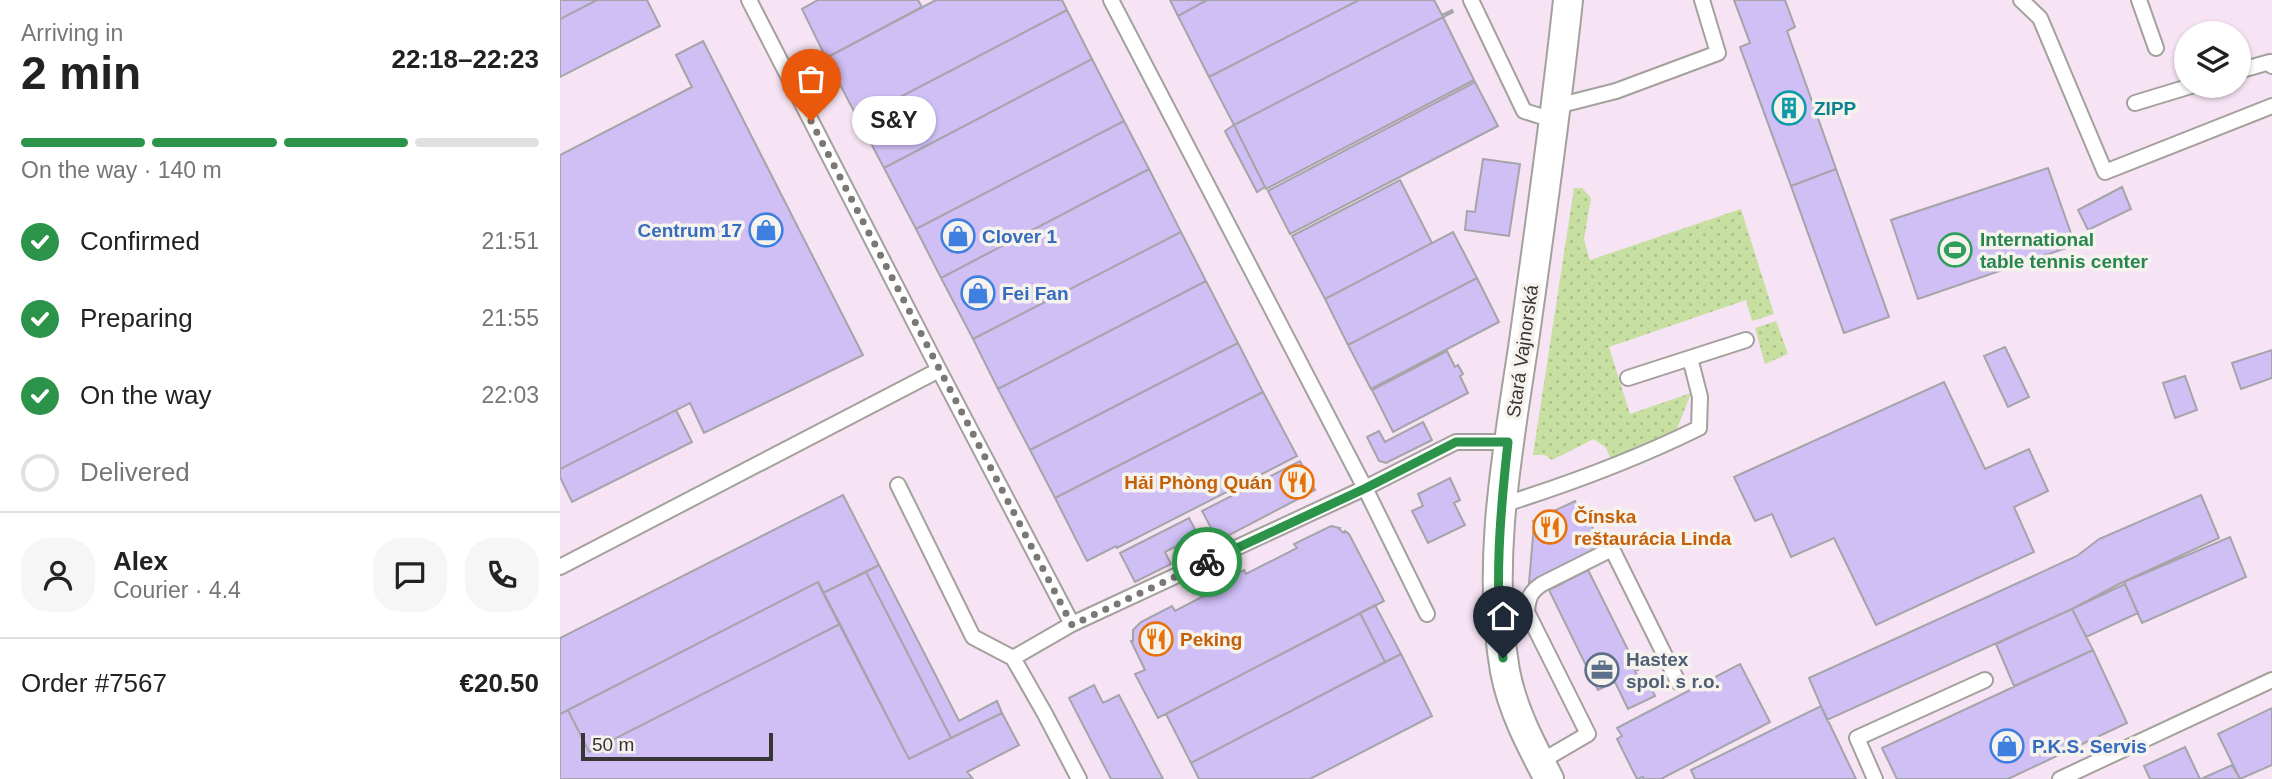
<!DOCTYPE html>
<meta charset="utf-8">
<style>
:root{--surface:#fff;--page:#f6f6f6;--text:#222;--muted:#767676;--line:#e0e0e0;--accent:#2c934a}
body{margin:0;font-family:Helvetica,sans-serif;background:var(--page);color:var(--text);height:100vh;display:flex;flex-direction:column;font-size:26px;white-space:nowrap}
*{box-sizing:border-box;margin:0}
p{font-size:23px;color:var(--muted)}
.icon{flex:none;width:38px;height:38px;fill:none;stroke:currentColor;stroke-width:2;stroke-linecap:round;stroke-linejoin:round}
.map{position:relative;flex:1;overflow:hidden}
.drawer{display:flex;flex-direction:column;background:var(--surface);width:560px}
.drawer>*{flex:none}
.controls{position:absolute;left:1614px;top:21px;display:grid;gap:14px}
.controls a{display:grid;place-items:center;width:77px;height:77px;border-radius:50%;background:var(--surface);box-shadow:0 2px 5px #0004;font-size:35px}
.scale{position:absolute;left:21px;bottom:18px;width:192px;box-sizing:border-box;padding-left:7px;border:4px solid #383634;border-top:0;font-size:19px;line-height:24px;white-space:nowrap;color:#383634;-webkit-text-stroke:5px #f6f3ee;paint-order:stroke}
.pin{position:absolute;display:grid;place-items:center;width:60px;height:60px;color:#fff;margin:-72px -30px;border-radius:50% 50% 50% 0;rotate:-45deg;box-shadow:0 0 7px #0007}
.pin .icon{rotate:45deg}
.courier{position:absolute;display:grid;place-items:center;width:70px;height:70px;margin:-35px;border:5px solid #2c934a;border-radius:50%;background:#fff;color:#222;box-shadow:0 2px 9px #0007}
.bubble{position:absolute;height:49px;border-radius:24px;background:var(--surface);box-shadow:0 2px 5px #0004;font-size:23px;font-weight:800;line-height:49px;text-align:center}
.overview em{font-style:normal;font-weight:800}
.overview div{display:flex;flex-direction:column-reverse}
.overview{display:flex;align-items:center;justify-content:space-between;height:119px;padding:0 21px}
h1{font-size:46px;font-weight:800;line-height:52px}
.bar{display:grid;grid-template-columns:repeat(4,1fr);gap:10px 7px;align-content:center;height:84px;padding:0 21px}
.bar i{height:9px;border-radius:5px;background:var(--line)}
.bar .current{background:var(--accent)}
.bar p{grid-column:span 4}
.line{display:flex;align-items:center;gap:18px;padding:0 21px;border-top:2px solid var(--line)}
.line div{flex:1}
.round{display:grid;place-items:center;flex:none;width:74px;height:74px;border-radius:28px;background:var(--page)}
ol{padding:0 21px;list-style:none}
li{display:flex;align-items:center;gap:21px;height:77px}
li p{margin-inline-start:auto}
li .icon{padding:7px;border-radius:50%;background:var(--accent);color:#fff;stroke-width:4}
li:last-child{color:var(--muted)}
li i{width:38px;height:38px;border:4px solid var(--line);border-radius:50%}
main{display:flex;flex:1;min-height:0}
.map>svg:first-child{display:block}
</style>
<main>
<section class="drawer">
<div class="overview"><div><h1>2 min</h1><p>Arriving in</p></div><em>22:18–22:23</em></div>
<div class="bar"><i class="current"></i><i class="current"></i><i class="current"></i><i></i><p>On the way · 140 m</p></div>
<ol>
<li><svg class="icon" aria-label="check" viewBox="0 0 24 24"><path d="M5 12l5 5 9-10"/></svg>Confirmed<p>21:51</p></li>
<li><svg class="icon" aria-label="check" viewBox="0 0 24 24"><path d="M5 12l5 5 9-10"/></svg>Preparing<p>21:55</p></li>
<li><svg class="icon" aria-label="check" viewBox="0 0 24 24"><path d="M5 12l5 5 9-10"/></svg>On the way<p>22:03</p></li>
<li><i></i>Delivered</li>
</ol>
<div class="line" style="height:126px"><a class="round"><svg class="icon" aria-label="person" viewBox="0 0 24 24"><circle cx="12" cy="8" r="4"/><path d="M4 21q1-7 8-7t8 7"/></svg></a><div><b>Alex</b><p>Courier · 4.4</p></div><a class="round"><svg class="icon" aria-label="chat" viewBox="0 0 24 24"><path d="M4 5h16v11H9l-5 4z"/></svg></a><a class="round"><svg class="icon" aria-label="phone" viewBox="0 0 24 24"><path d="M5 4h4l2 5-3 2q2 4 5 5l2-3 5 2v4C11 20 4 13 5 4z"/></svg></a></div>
<div class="line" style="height:91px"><div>Order #7567</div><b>€20.50</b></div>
</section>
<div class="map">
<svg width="1712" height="779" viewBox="0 0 1712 779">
<defs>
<pattern id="grass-dots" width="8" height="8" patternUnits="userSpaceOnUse" patternTransform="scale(1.75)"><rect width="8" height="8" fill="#c7e0a2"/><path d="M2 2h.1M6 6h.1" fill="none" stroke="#acc18c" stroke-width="1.8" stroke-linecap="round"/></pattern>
</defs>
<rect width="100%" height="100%" fill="#f6f3ee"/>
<!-- commercial -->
<path fill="#f6e3f3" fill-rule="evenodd" d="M0,0H1712V779H0ZM1626,33H1678V86H1626Z"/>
<!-- grass -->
<path fill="url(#grass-dots)" d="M1014,188H1022L1031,198L1024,240L1030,260L1181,209L1214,314L1192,321L1186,300L1049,347L1070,414L1131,393L1117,429L1051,460L1046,448L1034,439L992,460L985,455H973Z
M1216,321L1228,354L1205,364L1195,328Z"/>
<!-- building -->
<path fill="#cfbff5" stroke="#a5a4a9" stroke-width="2" d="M0,0H37L0,19Z
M37,0H87L100,26L0,77V19Z
M258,0H358L362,7L266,58L242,9Z
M376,0H502L507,10L298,119L266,58Z
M610,0H647L618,16Z
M647,0H799L649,77L618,16Z
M799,0H874L882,15L892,10L893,12L674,125L649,77Z
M1174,0H1225L1235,27L1227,31L1276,169L1231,186L1180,47L1190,43Z
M507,10L532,59L324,168L298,119Z
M883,17L914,80L706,189L674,125Z
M143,41L303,355L144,433L130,403L0,469V155L132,87L116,55Z
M532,59L564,121L356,229L324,168Z
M915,82L938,126L730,234L708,191Z
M564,121L589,169L381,278L356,229Z
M674,125L705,187L697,192L665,131Z
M923,159L960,164L949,236L905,230L907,211L915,212Z
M1488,168L1515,245L1358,299L1331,220Z
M589,169L621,232L413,339L381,278Z
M1276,169L1329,317L1284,333L1231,186Z
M840,180L872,243L765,299L732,236Z
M1562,187L1571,209L1528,230L1518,210Z
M621,232L646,281L438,389L413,339Z
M893,232L917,278L788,345L765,299Z
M917,278L939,322L811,389L788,345Z
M646,281L678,343L470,450L438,389Z
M678,343L703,392L495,498L470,450Z
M1445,347L1469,397L1448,407L1424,356Z
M1712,350V378L1681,389L1672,363Z
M887,351L895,367L898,365L903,374L900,376L908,393L833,432L812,390Z
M1625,376L1637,410L1615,418L1603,383Z
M1384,382L1425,469L1469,449L1488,491L1454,507L1474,552L1316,625L1274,538L1231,557L1212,514L1195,521L1174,477Z
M703,392L737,456L557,548L556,546L527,561L495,498Z
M116,410L132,442L12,502L0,477V469Z
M863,422L872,440L826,463L819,461L807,437L819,431L825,442Z
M740,461L755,490L658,541L642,511Z
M890,478L900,500L894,503L905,525L868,543L852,511L863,506L858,494Z
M283,495L319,565L263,593L258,582L0,714V638Z
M1641,495L1659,538L1559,584L1512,609L1267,720L1249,678L1517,556L1539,539Z
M1015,501L1017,506L1021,505L1042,546L969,583L974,524L973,521Z
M629,518L638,535L605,552L611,564L575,582L560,553Z
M771,526L780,528L779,529L784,533L785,531L789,534L824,601L598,718L575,674L585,670L571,641H573V630L581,622L612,606L615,611L667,584L664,579L684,570L686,574L737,548L734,544Z
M1670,537L1686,577L1582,623L1564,582Z
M319,565L399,721L437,701L442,713L391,738L306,572Z
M1028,570L1078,670L1075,671L1081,683L1088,680L1095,696L1068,709L1055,682L1038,690L989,590Z
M306,572L391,738L349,759L263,593Z
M258,582L280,624L29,752L8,710Z
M1565,584L1578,613L1526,637L1512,609Z
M815,605L841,654L825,662L800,613Z
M1512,609L1533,650L1454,686L1436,644Z
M800,613L825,662L631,763L606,714Z
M280,624L349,759L442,713L459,745L407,772L413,779H0V714L8,710L29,752Z
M1533,650L1567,723L1448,779H1337L1322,748Z
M841,654L872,716L750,779H639L631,763Z
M1180,664L1210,722L1101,779H1084L1083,777L1077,779L1057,739L1062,736L1057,728Z
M534,685L543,703L559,695L603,779H551L509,698Z
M1261,706L1296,779H1135L1131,770Z
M1712,708V765L1680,779L1658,734Z
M1625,747L1640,779H1590L1584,766Z
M1672,765L1680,779H1641Z"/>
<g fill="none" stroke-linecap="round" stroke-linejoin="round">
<defs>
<path id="service" d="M189,0L379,370L512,624L805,488L896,442H948
M551,0L805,488L867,614
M911,0L964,111L996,121
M1461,0L1480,18L1545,172L1712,106
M1579,0L1596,48
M1678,71L1710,62L1712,66
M1575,103L1631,86
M997,106L1056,91L1158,53L1142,0
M1130,358L1186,340
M338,485L413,637L453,658
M942,505C1009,484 1076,459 1139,428L1140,397L1130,358L1068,378
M0,567L379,370
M512,624L453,658L485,714L519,779
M980,762L1028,734L967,612C968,598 970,592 982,584L1052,549L1118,682
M1315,779L1297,738L1425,680
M1500,779L1712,680"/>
<path id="minor" d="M989,779C971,745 952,709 945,671C926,562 948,449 964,341C980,227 996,114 1008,0"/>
</defs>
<!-- service casing -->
<use href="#service" stroke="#a4a19c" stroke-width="18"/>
<!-- minor casing -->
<use href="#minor" stroke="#a4a19c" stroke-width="32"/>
<!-- service -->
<use href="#service" stroke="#fff" stroke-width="14"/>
<!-- minor -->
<use href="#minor" stroke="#fff" stroke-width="28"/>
</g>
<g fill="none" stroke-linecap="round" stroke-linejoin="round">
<!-- done -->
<path stroke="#7a7875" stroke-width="7" stroke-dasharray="0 12.6" d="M251,121L512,625L647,562"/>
<!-- route -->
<path stroke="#2c934a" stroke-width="9" d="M647,562L806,488L896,442H948C940,514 934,586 943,658"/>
</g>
<!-- icons -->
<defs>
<symbol id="building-ring" viewBox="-11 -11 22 22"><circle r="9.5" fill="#f6f3ee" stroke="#0f9aa8" stroke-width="1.5"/><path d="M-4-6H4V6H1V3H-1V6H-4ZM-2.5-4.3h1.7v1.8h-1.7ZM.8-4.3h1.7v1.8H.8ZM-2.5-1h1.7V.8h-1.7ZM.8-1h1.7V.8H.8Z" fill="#0f9aa8"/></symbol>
<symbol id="shop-ring" viewBox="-11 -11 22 22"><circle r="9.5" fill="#f6f3ee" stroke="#3f7fe0" stroke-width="1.5"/><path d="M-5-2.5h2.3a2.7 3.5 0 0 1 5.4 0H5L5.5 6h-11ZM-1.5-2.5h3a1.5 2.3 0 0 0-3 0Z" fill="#3f7fe0"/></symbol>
<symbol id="stadium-ring" viewBox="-11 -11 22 22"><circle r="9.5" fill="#f6f3ee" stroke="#2e9e5b" stroke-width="1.5"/><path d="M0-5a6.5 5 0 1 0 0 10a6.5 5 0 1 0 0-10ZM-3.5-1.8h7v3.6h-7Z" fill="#2e9e5b"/></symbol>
<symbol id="restaurant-ring" viewBox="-11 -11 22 22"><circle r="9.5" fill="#f6f3ee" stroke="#e8710a" stroke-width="1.5"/><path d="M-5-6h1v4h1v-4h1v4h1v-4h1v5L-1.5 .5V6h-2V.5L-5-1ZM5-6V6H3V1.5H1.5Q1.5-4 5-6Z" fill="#e8710a"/></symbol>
<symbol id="office-ring" viewBox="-11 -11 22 22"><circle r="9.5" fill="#f6f3ee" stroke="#5c6f8a" stroke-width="1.5"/><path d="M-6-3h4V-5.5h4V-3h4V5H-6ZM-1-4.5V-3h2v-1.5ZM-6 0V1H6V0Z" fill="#5c6f8a"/></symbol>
</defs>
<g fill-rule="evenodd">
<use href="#building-ring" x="1210" y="89" width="38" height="38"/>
<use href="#shop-ring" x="187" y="211" width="38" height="38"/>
<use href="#shop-ring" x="379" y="217" width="38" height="38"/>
<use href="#stadium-ring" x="1376" y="231" width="38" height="38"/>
<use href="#shop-ring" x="399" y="274" width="38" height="38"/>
<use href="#restaurant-ring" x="718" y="463" width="38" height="38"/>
<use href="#restaurant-ring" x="971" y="508" width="38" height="38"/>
<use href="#restaurant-ring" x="577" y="620" width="38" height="38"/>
<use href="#office-ring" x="1023" y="651" width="38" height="38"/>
<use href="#shop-ring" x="1428" y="727" width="38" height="38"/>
</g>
<g text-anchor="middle" stroke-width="7" stroke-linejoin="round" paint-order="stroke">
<!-- culture labels -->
<g font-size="19" font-weight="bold" fill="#0d838f" stroke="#f6f3ee" text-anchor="start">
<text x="1254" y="115">ZIPP</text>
</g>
<!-- shop labels -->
<g font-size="19" font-weight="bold" fill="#366cbe" stroke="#f6f3ee" text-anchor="start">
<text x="182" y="237" text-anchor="end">Centrum 17</text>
<text x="422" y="243">Clover 1</text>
<text x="442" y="300">Fei Fan</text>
<text x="1472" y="753">P.K.S. Servis</text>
</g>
<!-- leisure labels -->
<g font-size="19" font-weight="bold" fill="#27864d" stroke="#f6f3ee" text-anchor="start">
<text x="1420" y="246">International<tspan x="1420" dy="22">table tennis center</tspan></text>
</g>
<!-- street labels -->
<g font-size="19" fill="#383634" stroke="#f6f3ee">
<text transform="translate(962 351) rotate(-82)" y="7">Stará Vajnorská</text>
</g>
<!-- food labels -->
<g font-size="19" font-weight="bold" fill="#c56008" stroke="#f6f3ee" text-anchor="start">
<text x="712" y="489" text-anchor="end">Hải Phòng Quán</text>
<text x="1014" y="523">Čínska<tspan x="1014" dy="22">reštaurácia Linda</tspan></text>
<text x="620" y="646">Peking</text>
</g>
<!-- service labels -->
<g font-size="19" font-weight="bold" fill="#4e5e75" stroke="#f6f3ee" text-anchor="start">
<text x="1066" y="666">Hastex<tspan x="1066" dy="22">spol. s r.o.</tspan></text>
</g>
</g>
</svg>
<div class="controls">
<a><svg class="icon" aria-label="layers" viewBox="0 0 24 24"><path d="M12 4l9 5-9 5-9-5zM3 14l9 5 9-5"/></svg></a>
</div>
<div class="scale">50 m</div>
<div class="pin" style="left:251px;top:121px;background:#ea580c"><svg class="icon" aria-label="bag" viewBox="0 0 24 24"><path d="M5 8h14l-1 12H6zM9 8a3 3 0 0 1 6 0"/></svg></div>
<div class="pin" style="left:943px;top:658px;background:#1f2937"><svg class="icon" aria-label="home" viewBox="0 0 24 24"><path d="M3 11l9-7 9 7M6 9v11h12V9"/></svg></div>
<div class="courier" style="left:647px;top:562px"><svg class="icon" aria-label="bike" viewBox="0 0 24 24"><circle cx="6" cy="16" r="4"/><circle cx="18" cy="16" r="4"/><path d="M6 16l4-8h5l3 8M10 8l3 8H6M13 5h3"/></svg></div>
<div class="bubble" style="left:292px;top:96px;width:84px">S&amp;Y</div>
</div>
</main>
